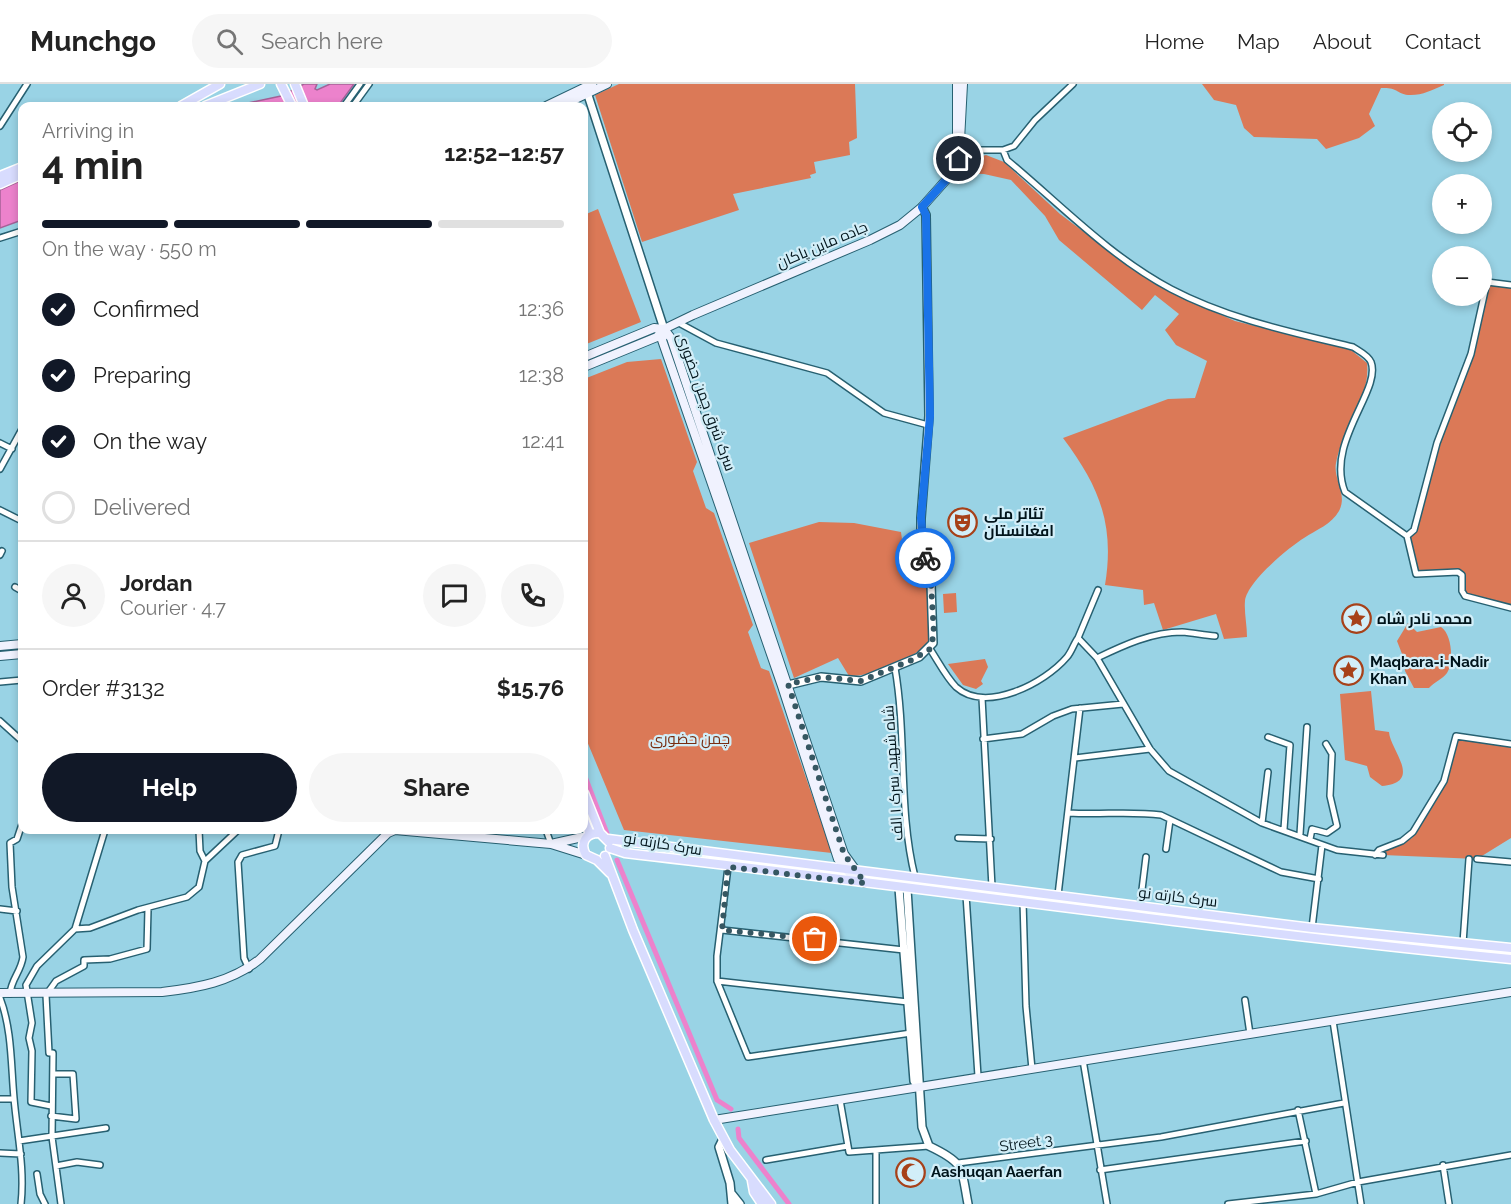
<!DOCTYPE html>
<meta charset="utf-8">
<style>
:root{--surface:#fff;--page:#f6f6f6;--text:#222;--muted:#767676;--line:#e0e0e0;--accent:#111827}
body{margin:0;font-family:Raleway,Cairo,sans-serif;background:var(--page);color:var(--text);height:100vh;display:flex;flex-direction:column;font-size:22px;white-space:nowrap}
*{box-sizing:border-box;margin:0}
p{font-size:20px;color:var(--muted)}
.icon{flex:none;width:33px;height:33px;fill:none;stroke:currentColor;stroke-width:2;stroke-linecap:round;stroke-linejoin:round}
.map{position:relative;flex:1;overflow:hidden}
.details{position:absolute;left:18px;top:18px;width:570px;height:732px;display:flex;flex-direction:column;background:var(--surface);border-radius:12px;box-shadow:0 3px 9px #0003}
.details>*{flex:none}
.buttons{position:absolute;left:1432px;top:18px;display:grid;gap:12px}
.buttons a{display:grid;place-items:center;width:60px;height:60px;border-radius:50%;background:var(--surface);box-shadow:0 3px 9px #0003;font-size:30px}
.pin{position:absolute;display:grid;place-items:center;width:51px;height:51px;color:#fff;margin:-26px;border:3px solid #fff;border-radius:50%;box-shadow:0 2px 6px #0007}
.courier{position:absolute;display:grid;place-items:center;width:60px;height:60px;margin:-30px;border:4px solid #1a73e8;border-radius:50%;background:#fff;color:#222;box-shadow:0 2px 8px #0007}
.summary em{font-style:normal;font-weight:700}
.summary div{display:flex;flex-direction:column-reverse}
.summary{display:flex;align-items:center;justify-content:space-between;height:102px;padding:0 24px}
h1{font-size:39px;font-weight:700;line-height:45px}
.bar{display:grid;grid-template-columns:repeat(4,1fr);gap:9px 6px;align-content:center;height:72px;padding:0 24px}
.bar i{height:8px;border-radius:4px;background:var(--line)}
.bar .on{background:var(--accent)}
.bar p{grid-column:span 4}
.line{display:flex;align-items:center;gap:15px;padding:0 24px;border-top:2px solid var(--line)}
.line div{flex:1}
.round{display:grid;place-items:center;flex:none;width:63px;height:63px;border-radius:32px;background:var(--page)}
ol{padding:0 24px;list-style:none}
li{display:flex;align-items:center;gap:18px;height:66px}
li p{margin-inline-start:auto}
li .icon{padding:6px;border-radius:50%;background:var(--accent);color:#fff;stroke-width:4}
li:last-child{color:var(--muted)}
li i{width:33px;height:33px;border:3px solid var(--line);border-radius:50%}
.action{display:flex;gap:12px;margin-top:auto;padding:12px 24px}
.action a{flex:1;height:69px;border-radius:36px;background:var(--accent);color:#fff;font-size:24px;font-weight:700;line-height:69px;text-align:center}
.action a+a{background:var(--page);color:var(--text)}
header{display:flex;align-items:center;gap:36px;box-sizing:border-box;height:84px;padding:0 30px;background:var(--surface);border-bottom:2px solid var(--line)}
header strong{font-size:28px}
nav{display:flex;gap:33px;margin-inline-start:auto;font-size:21px}
.search{width:420px;height:54px;background:var(--page);display:flex;align-items:center;gap:15px;box-sizing:border-box;padding:0 21px;border-radius:33px;color:var(--muted);font-size:22px}
.map>svg:first-child{display:block}
</style>
<header>
<strong>Munchgo</strong>
<div class="search"><svg class="icon" aria-label="search" viewBox="0 0 24 24"><circle cx="10" cy="10" r="6"/><path d="M15 15l6 6"/></svg>Search here</div>
<nav><a>Home</a><a>Map</a><a>About</a><a>Contact</a></nav>
</header>
<div class="map">
<svg width="1511" height="1120" viewBox="0 0 1511 1120">
<rect width="100%" height="100%" fill="#99d3e5"/>
<!-- green -->
<path fill="#db7957" d="M619,0H855L857,54L849,58L850,71L814,78L816,89L810,91L811,94L733,110L739,126L642,158L595,11Z
M1202,0H1444V1C1432,6 1421,12 1408,11C1396,9 1397,3 1381,4L1369,30L1375,42L1359,54L1326,65L1317,55L1254,53L1244,44L1236,21L1214,16Z
M986,71L1004,78L1060,130L1144,193L1170,208L1235,237L1351,266L1367,279C1371,313 1342,346 1336,379C1333,396 1348,410 1339,427C1332,440 1316,446 1304,454C1288,464 1247,498 1245,517C1244,528 1247,541 1247,553L1224,555L1216,530L1163,546L1154,519L1144,521L1143,506L1105,501C1115,440 1099,402 1063,354L1168,315L1195,314L1207,277L1176,261L1165,246L1179,230L1155,211L1142,226L1059,156L1045,132L1011,96L984,90L958,89L971,76Z
M598,125L641,238L584,261V131Z
M1487,198L1511,201V524L1465,512L1461,489L1418,491L1407,452L1412,449L1437,364L1459,308Z
M661,275L697,378L693,387L706,424L714,429L753,541L748,548L761,584L769,587L832,769L624,746L584,650V295L627,278Z
M819,438L854,439L901,448L903,463L926,492L931,551C925,573 871,593 849,592L838,574L794,594L749,459Z
M956,509L957,528L944,529L943,510Z
M1408,539L1417,548L1441,543C1452,550 1454,578 1447,589C1443,595 1434,598 1429,604H1414L1405,587L1404,575L1397,557Z
M985,575L988,583L981,597L983,600L976,605L963,601L948,580Z
M1371,607L1375,646L1389,648C1390,666 1424,698 1382,702L1370,693L1367,682L1345,676L1340,610Z
M1459,654L1511,660V754L1477,775L1383,771L1385,767L1412,754L1428,730L1445,702Z"/>
<!-- water -->
<path fill="#ec82cc" stroke="#a56197" stroke-width="1.5" d="M304,0H317L315,5L317,6L330,0H354L338,22H284L281,20L234,22L281,12Z
M22,96V136L0,144V106Z"/>
<g fill="none" stroke-linecap="round" stroke-linejoin="round">
<!-- canal -->
<path stroke="#ec82cc" stroke-width="5" d="M584,690L608,752
M617,776L717,1016L731,1025
M738,1045L739,1054L789,1120"/>
<defs>
<path id="minor" d="M344,22L360,0
M353,22L369,0
M0,42L27,0
M1003,66L1007,76C1060,120 1109,172 1171,205C1228,235 1291,248 1353,263C1359,267 1368,271 1371,278C1382,306 1325,358 1345,408L1407,452L1416,490L1458,488L1462,491V507L1465,512L1511,524
M959,75L982,66H1003L1014,62L1035,36L1073,0
M0,154L22,147
M679,239L716,259L827,289L884,329L928,341
M0,359L12,365
M0,385L22,345
M0,426L22,437
M1407,452L1414,446L1437,359L1471,270L1487,198L1511,201
M0,471L2,467
M15,503L22,507
M1078,554L1098,506
M930,565C938,577 946,593 956,603C986,630 1045,599 1067,573C1072,567 1074,559 1078,554L1097,574L1150,665L1169,687L1262,739L1337,766L1383,771
M1097,574C1124,561 1152,548 1182,548C1193,549 1204,551 1215,552
M895,584C907,653 898,725 915,793
M0,598L22,596
M982,614L992,803
M0,637L22,657
M1268,653L1290,661L1284,745
M983,655L1022,650L1053,632L1072,625L1123,620
M1075,674L1150,665
M1069,729C1100,731 1130,727 1161,731L1281,788L1319,795
M1262,739L1268,688
M199,746L200,767L205,777
M546,746L551,760
M1300,750L1307,643
M958,754L991,755
M1310,755L1312,745L1327,749L1337,742L1330,712L1332,670L1326,660
M1166,765L1170,736
M1375,771L1379,766L1402,757L1413,748L1444,697L1456,652L1511,660
M1477,775L1511,778
M728,783L717,872V897L748,973L911,949
M966,811L978,992
M1058,811L1080,624
M1023,817L1026,922L1032,985
M1140,822L1146,773
M0,825L17,827
M1312,844L1322,761
M75,845L90,844L138,826L187,813L199,803L205,777L238,746
M722,846L904,866
M1463,859L1469,775
M249,885L244,874L238,778L242,771L275,762L279,746
M717,897L908,918
M10,910C11,895 21,888 23,873L12,803L10,759L17,755L22,740
M0,914C12,945 11,982 14,1014C17,1050 25,1084 21,1120
M1245,916L1250,950
M1333,937L1361,1120
M1083,976L1107,1120
M0,1015H14
M840,1016L848,1062
M51,1022L31,1018L32,967L29,954L32,939L26,901L37,882L75,845L105,746
M1298,1026L1316,1110
M51,1032L76,1035L73,990H53
M19,1057L106,1044
M876,1066V1120
M0,1069L21,1070
M766,1076L848,1062L849,1068L929,1062
M958,1079L1161,1053L1344,1019
M1443,1081L1449,1120
M56,1082L77,1078L100,1081
M1100,1086L1306,1057
M37,1090L40,1110L45,1120
M61,1120L52,1053L53,969H49L46,911L56,897L84,882V876L110,875L147,865L148,825
M1228,1120L1316,1110L1358,1098L1511,1071"/>
<path id="tertiary" d="M586,5L664,245
M784,602L821,593L861,597L919,573L933,559L931,500L921,454V434L929,332L926,131L922,123
M899,804L914,997L918,1002
M907,805L922,1043L929,1062C965,1079 961,1083 968,1120
M723,1055L719,1063L730,1099L732,1120
M732,1110L740,1120"/>
<path id="secondary" d="M957,0V59
M546,22L592,0
M561,22L607,0
M664,245L671,254L844,770L865,799
M664,245L662,256L782,602L838,775L856,797
M584,273L654,244L664,245
M584,283L657,253L664,245L693,231L870,156L900,141L922,123L954,87L959,75L963,0
M0,562L22,560
M0,572L22,570
M551,760L587,752
M0,909L162,908C197,904 232,898 260,875L388,749L395,746L551,760L586,771
M714,1036L1511,908"/>
<path id="trunk" d="M281,0L292,22
M295,0L304,22
M181,22L220,0
M205,22L260,0
M0,92L22,83
M0,100L22,90
M584,709L600,749
M584,736L590,750
M608,755L1312,844L1511,864
M609,758L600,749C586,748 579,759 586,771L597,776L610,789
M610,764L625,769C921,803 1215,846 1511,875
M605,772L633,846L714,1036L730,1066L771,1120
M752,1097L754,1108L762,1120"/>
</defs>
<!-- minor casing -->
<use href="#minor" stroke="#276071" stroke-width="8"/>
<!-- tertiary casing -->
<use href="#tertiary" stroke="#276071" stroke-width="10"/>
<!-- secondary casing -->
<use href="#secondary" stroke="#276071" stroke-width="10"/>
<!-- trunk casing -->
<use href="#trunk" stroke="#fff" stroke-width="11"/>
<!-- minor -->
<use href="#minor" stroke="#fff" stroke-width="5"/>
<!-- tertiary -->
<use href="#tertiary" stroke="#fff" stroke-width="7"/>
<!-- secondary -->
<use href="#secondary" stroke="#f0f2fe" stroke-width="8"/>
<!-- trunk -->
<use href="#trunk" stroke="#d8dcfe" stroke-width="8"/>
</g>
<g fill="none" stroke-linecap="round" stroke-linejoin="round">
<!-- done -->
<path stroke="#365762" stroke-width="6" stroke-dasharray="0 10.8" d="M815,855L722,846L728,783L865,799L844,770L788,600L821,593L861,597L912,576L930,565L934,550L931,500L925,474"/>
<!-- route -->
<path stroke="#1a73e8" stroke-width="8" d="M925,474L921,434L930,332L926,131L922,123L954,87L959,75"/>
</g>
<!-- icons -->
<defs>
<symbol id="theatre-ring" viewBox="-11 -11 22 22"><circle r="9.5" fill="#d2eef8" stroke="#a74119" stroke-width="1.5"/><path d="M-5-5.5Q0-4 5-5.5V0Q5 5 0 6Q-5 5-5 0ZM-3.3-2.5H-1v1.5H-3.3ZM1-2.5H3.3v1.5H1ZM-2.8 1Q0 5.5 2.8 1Z" fill="#a74119"/></symbol>
<symbol id="sight-ring" viewBox="-11 -11 22 22"><circle r="9.5" fill="#d2eef8" stroke="#a74119" stroke-width="1.5"/><path d="M0-6L1.8-2.2L6-1.7L2.9 1.2L3.7 5.4L0 3.3L-3.7 5.4L-2.9 1.2L-6-1.7L-1.8-2.2Z" fill="#a74119"/></symbol>
<symbol id="mosque-ring" viewBox="-11 -11 22 22"><circle r="9.5" fill="#d2eef8" stroke="#a74119" stroke-width="1.5"/><path d="M3.5-4.9A6 6 0 1 0 3.5 4.9A5 5 0 1 1 3.5-4.9Z" fill="#a74119"/></symbol>
</defs>
<g fill-rule="evenodd">
<use href="#theatre-ring" x="946" y="422" width="33" height="33"/>
<use href="#sight-ring" x="1340" y="518" width="33" height="33"/>
<use href="#sight-ring" x="1332" y="570" width="33" height="33"/>
<use href="#mosque-ring" x="894" y="1072" width="33" height="33"/>
</g>
<g text-anchor="middle" stroke-width="4.5" stroke-linejoin="round" paint-order="stroke">
<!-- street labels -->
<g font-size="15" fill="#00141b" stroke="#d2eef8">
<text transform="translate(822 161) rotate(-23)" y="5">جاده ماین پاکان</text>
<text transform="translate(706 318) rotate(70)" y="5">سرک شرق چمن حضوری</text>
<text transform="translate(893 689) rotate(-94)" y="5">شاه شهید، سرک ۱ الف</text>
<text transform="translate(663 760) rotate(9)" y="5">سرک کارته نو</text>
<text transform="translate(1178 813) rotate(7)" y="5">سرک کارته نو</text>
<text transform="translate(1026 1059) rotate(-8)" y="5">Street 3</text>
</g>
<!-- poi labels -->
<g font-size="15" font-weight="bold" fill="#00141b" stroke="#d2eef8" text-anchor="start">
<text x="984" y="435">تئاتر ملی<tspan x="984" dy="17">افغانستان</tspan></text>
<text x="1377" y="540">محمد نادر شاه</text>
<text x="1370" y="583">Maqbara-i-Nadir<tspan x="1370" dy="17">Khan</tspan></text>
<text x="931" y="1093">Aashuqan Aaerfan</text>
</g>
<!-- park labels -->
<g font-size="15" fill="#782d10" stroke="#d2eef8">
<text x="690" y="660">چمن حضوری</text>
</g>
</g>
</svg>
<div class="buttons">
<a><svg class="icon" aria-label="locate" viewBox="0 0 24 24"><circle cx="12" cy="12" r="6"/><path d="M12 2v4M12 18v4M2 12h4M18 12h4"/></svg></a>
<a>+</a>
<a>−</a>
</div>
<div class="pin" style="left:815px;top:855px;background:#ea580c"><svg class="icon" aria-label="bag" viewBox="0 0 24 24"><path d="M5 8h14l-1 12H6zM9 8a3 3 0 0 1 6 0"/></svg></div>
<div class="pin" style="left:959px;top:75px;background:#1f2937"><svg class="icon" aria-label="home" viewBox="0 0 24 24"><path d="M3 11l9-7 9 7M6 9v11h12V9"/></svg></div>
<div class="courier" style="left:925px;top:474px"><svg class="icon" aria-label="bike" viewBox="0 0 24 24"><circle cx="6" cy="16" r="4"/><circle cx="18" cy="16" r="4"/><path d="M6 16l4-8h5l3 8M10 8l3 8H6M13 5h3"/></svg></div>
<section class="details">
<div class="summary"><div><h1>4 min</h1><p>Arriving in</p></div><em>12:52–12:57</em></div>
<div class="bar"><i class="on"></i><i class="on"></i><i class="on"></i><i></i><p>On the way · 550 m</p></div>
<ol>
<li><svg class="icon" aria-label="check" viewBox="0 0 24 24"><path d="M5 12l5 5 9-10"/></svg>Confirmed<p>12:36</p></li>
<li><svg class="icon" aria-label="check" viewBox="0 0 24 24"><path d="M5 12l5 5 9-10"/></svg>Preparing<p>12:38</p></li>
<li><svg class="icon" aria-label="check" viewBox="0 0 24 24"><path d="M5 12l5 5 9-10"/></svg>On the way<p>12:41</p></li>
<li><i></i>Delivered</li>
</ol>
<div class="line" style="height:108px"><a class="round"><svg class="icon" aria-label="person" viewBox="0 0 24 24"><circle cx="12" cy="8" r="4"/><path d="M4 21q1-7 8-7t8 7"/></svg></a><div><b>Jordan</b><p>Courier · 4.7</p></div><a class="round"><svg class="icon" aria-label="chat" viewBox="0 0 24 24"><path d="M4 5h16v11H9l-5 4z"/></svg></a><a class="round"><svg class="icon" aria-label="phone" viewBox="0 0 24 24"><path d="M5 4h4l2 5-3 2q2 4 5 5l2-3 5 2v4C11 20 4 13 5 4z"/></svg></a></div>
<div class="line" style="height:78px"><div>Order #3132</div><b>$15.76</b></div>
<div class="action"><a>Help</a><a>Share</a></div>
</section>
</div>
